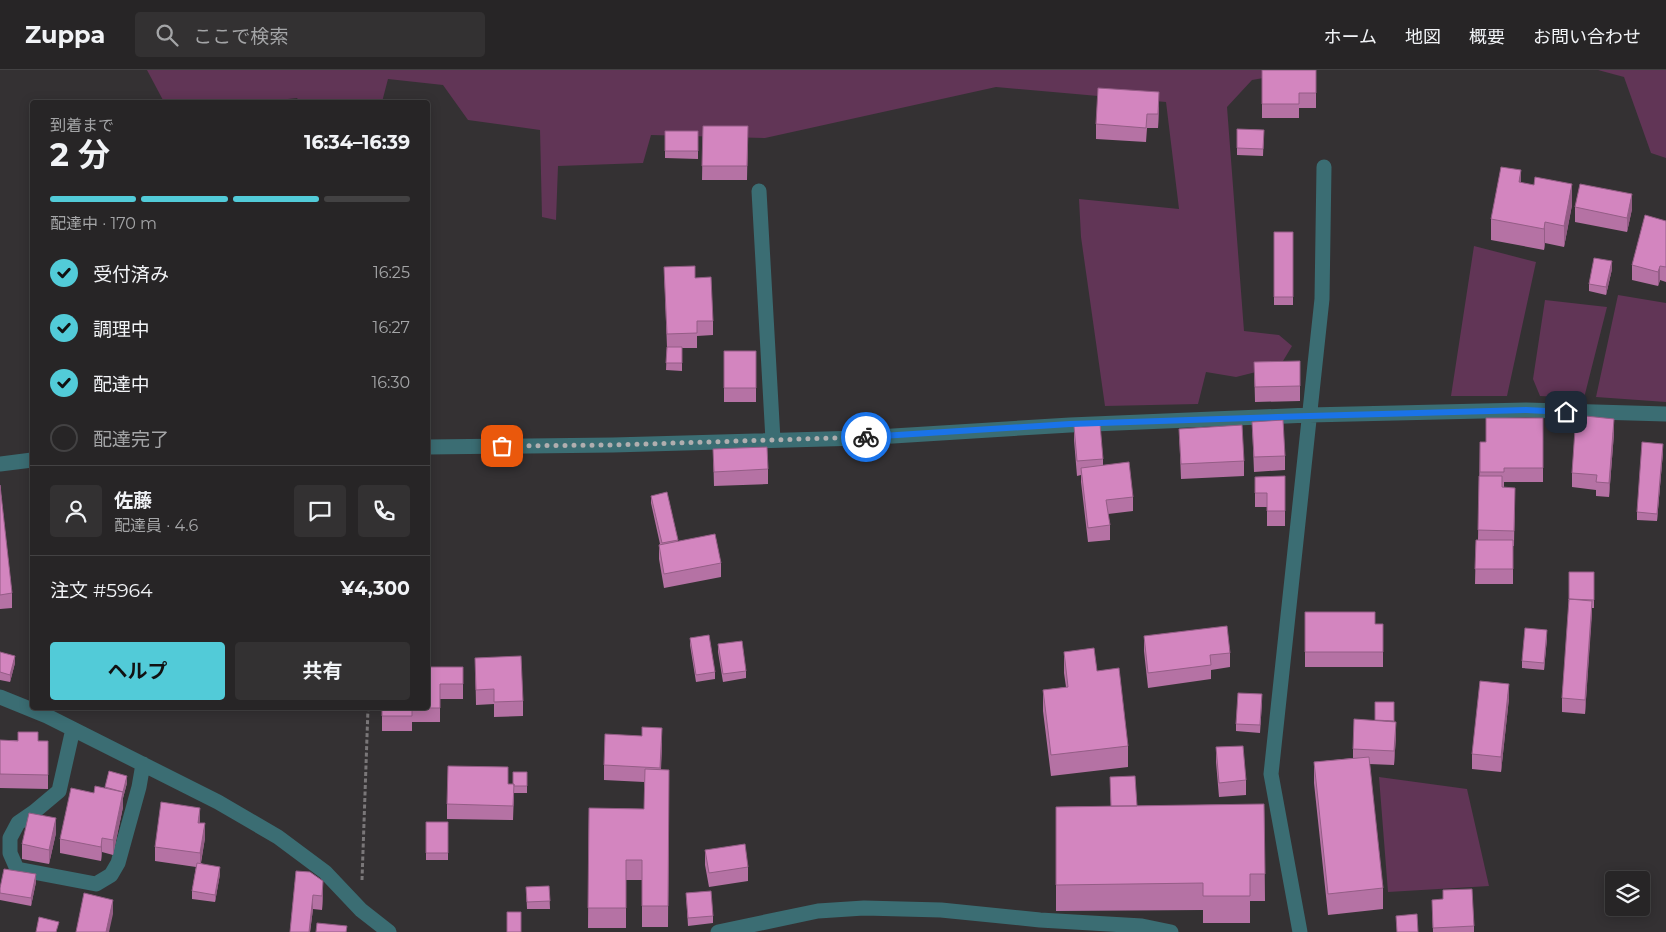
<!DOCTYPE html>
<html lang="ja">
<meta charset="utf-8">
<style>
:root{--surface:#272526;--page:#333132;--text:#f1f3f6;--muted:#a4a5a7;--line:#434243;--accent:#52cbd8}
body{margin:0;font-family:Montserrat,"Noto Sans JP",sans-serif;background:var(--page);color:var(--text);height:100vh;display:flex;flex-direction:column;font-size:19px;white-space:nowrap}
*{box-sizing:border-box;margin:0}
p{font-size:16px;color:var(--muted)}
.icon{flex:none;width:28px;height:28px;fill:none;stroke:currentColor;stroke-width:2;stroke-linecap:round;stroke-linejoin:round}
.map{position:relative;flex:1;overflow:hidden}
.details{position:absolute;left:30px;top:30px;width:400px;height:610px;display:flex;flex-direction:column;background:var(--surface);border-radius:5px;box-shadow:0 2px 12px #0003,0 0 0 1px var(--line)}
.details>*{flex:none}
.tools{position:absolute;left:1605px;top:801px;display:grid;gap:10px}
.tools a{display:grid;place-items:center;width:45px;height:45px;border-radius:5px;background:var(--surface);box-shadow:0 2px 12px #0003,0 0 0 1px var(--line);font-size:25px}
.pin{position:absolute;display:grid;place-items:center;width:42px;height:42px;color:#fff;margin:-21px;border-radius:10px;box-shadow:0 2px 8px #0006}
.courier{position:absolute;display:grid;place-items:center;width:50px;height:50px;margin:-25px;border:4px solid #1a73e8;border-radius:50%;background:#fff;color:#222;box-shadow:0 1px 6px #0007}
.head em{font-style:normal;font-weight:700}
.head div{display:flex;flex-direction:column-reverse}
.head{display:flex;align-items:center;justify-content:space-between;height:85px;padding:0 20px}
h1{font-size:32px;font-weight:700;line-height:38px}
.bar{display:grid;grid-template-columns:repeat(4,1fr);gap:8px 5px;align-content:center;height:60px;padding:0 20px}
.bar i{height:6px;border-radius:4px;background:var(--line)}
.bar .current{background:var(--accent)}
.bar p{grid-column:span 4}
.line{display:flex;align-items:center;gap:12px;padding:0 20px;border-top:1px solid var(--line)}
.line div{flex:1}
.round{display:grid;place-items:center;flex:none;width:52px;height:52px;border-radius:5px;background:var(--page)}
ol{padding:0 20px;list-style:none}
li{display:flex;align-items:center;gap:15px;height:55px}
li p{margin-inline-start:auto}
li .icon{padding:5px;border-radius:50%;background:var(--accent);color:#111;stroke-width:4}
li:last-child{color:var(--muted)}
li i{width:28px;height:28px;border:2px solid var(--line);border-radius:50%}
.action{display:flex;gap:10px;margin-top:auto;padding:10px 20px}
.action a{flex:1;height:58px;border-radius:5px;background:var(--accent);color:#111;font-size:20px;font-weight:700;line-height:58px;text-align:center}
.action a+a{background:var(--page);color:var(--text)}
header{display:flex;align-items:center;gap:30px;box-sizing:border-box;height:70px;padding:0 25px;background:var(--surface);border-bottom:1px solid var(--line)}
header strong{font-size:24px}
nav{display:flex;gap:28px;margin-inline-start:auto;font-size:18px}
.search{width:350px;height:45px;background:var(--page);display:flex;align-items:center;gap:12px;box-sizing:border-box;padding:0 18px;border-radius:5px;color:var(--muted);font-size:19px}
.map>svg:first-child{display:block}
</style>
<header>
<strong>Zuppa</strong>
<div class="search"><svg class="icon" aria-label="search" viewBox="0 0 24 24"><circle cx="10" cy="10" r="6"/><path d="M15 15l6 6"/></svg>ここで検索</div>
<nav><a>ホーム</a><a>地図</a><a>概要</a><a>お問い合わせ</a></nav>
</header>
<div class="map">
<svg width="1666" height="862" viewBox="0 0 1666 862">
<rect width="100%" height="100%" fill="#343133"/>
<!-- green -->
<path fill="#613556" d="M147,0H1309L1252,10L1227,37L1244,261L1279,265L1292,276L1280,296L1236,307L1206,302L1198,334L1105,336L1081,167L1079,129L1179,139L1166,32L996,17L765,68L651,65L643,93L558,96L556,150L542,147L540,60L468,50L443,15L388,9L382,32H300L297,28L260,32H164Z
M1598,0H1666V88L1651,83L1624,7Z
M1474,176L1536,192L1507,326H1451Z
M1618,225L1666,233V332L1596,327Z
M1545,230L1607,237L1584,328L1540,326L1533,309Z
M1379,707L1467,719L1489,816L1388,822Z"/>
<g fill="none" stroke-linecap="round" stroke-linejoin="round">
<!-- path -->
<path stroke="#7a7779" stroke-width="3" stroke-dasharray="4 2.5" stroke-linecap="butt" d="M362,810L368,638"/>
<!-- minor -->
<path stroke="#3b6d73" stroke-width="15" d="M759,121L773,370
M428,377L613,375L861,368L1070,355L1309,345L1526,340L1666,344
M0,394L32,390
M0,627L47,646L218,732L278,767L325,802L361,840L389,862
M73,659L59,721L34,742L18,753L10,768V783L17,799L96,814L111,805L118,793L139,717L143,694
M718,862L818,841L864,838L941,840L1040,850L1142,856L1171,862
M1300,862L1271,704L1322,229L1324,97"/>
</g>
<!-- wall -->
<path fill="#b572a4" d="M1262,0H1316V38H1299V48H1262Z
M1159,37L1158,58H1147L1146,72L1096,69V54Z
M703,56H748L747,110H702Z
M1237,59L1264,60L1263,86L1237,85Z
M665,61H698V89L665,88Z
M1521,113L1572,135L1564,177L1545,173L1544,180L1491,170V149Z
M1575,137L1632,139L1627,162L1575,152Z
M1666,151V212L1660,210L1658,216L1632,210V195Z
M1274,162H1293V235H1274Z
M664,197L695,208L713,251V265L697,266V278H682V301L666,300L667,278Z
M1612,199L1606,225L1589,221V214Z
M724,281H756V332H724Z
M1254,292L1300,316V331L1255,332Z
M1543,348V412H1504V417H1502V418H1515L1514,476H1513V514H1475L1476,470H1478L1480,372H1486Z
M1252,352L1285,386V400L1254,402Z
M1074,356L1103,389V395L1133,427V441L1108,444L1110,455V470L1088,472L1081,412V405L1077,406L1074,370Z
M1179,359L1244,391V406L1181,409Z
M1614,363L1609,427L1596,426V420L1572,417V403Z
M713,379L768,399V414L714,416Z
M1663,382L1657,451L1637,450V442Z
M1285,406V456H1267V437H1255V407Z
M0,415L12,523V538L0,539Z
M651,426L678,471L721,493V507L664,518L659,489V475L660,474L651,433Z
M1569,502H1594V538H1592L1585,644L1562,642V628L1569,538Z
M1305,542L1375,554H1383V597H1305Z
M1144,566L1230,583V597L1211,600V609L1148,618L1144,581Z
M690,568L715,602V609L696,612L690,575Z
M1547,568L1544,600L1522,598V591Z
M718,574L746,601V608L723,612L718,582Z
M0,582L15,593L10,612L0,610Z
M1064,582L1097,601L1128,676V697L1051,706L1043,641V620L1066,617L1064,603Z
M475,588L523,631V646L494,647V634L476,635Z
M428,597H463V629H440V652H412V661H382V638Z
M1509,628L1501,702L1472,699V684Z
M1262,632L1260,663L1236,661V654Z
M1394,651L1396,666L1394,695L1369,694L1383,818V839L1328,845L1314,713V692L1353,688V679Z
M0,670L48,671V719L0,718Z
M662,673L661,700H669L668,857H642V810H626V858H588L589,738L644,739V712L604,710V695Z
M1216,677L1246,710V725L1219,727L1216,692Z
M109,701L127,713L123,728V737L113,785L102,782L101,791L60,783V769L94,723L105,718Z
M527,702V723H514L513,750L447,749V734L513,714Z
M1110,707L1137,736L1264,734L1265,831H1250V853H1203V840L1056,841V737L1111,736Z
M426,752H448V790H426Z
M200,753L205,768L201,793L220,804L215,832L192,829V821L196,797L155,791V777Z
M56,763L49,794L22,789V774Z
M705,780L748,797V811L709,817L705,795Z
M296,801L323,825L322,840L313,839L310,862H290Z
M36,812L31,836L0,830V818Z
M549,816L550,839H527L526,817Z
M686,823L713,846V853L688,856Z
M1432,830L1474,856V862H1433Z"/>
<!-- shaded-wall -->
<path fill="#945d86" d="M1159,22V37L1158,58V44Z
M1521,100V121L1519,112Z
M1572,114V135L1564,177V156Z
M1632,124V139L1627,162V148Z
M1545,152V173L1544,180V159Z
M1612,191V199L1606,225V217Z
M1660,196V210L1658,216V202Z
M1614,349V363L1609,427V413Z
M1663,374V382L1657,451V444Z
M1592,531V545L1585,644V630Z
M1547,560V568L1544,600V593Z
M15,586V593L10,612V605Z
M1509,614V628L1501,702V687Z
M1396,652V666L1394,695V681Z
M662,658V673L660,713V698Z
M127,706V713L123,728V737L113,785V770L123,722Z
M200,738V752L198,767V753Z
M56,748V763L49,794V780Z
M205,753V768L200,797V783Z
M102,768V782L101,791V777Z
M220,797V804L215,832V825Z
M36,804V812L31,836V828Z
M323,811V825L322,840V826Z
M313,825V839L310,862H309Z
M113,830V844L109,862H106Z"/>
<!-- building -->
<path fill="#d385bf" stroke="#945d86" d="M1262,0H1316V23H1299V34H1262Z
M1098,18L1159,22L1158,44H1147L1146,58L1096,54Z
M703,56H748L747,96H702Z
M1237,59L1264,60L1263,79L1237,78Z
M665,61H698V81H665Z
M1501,97L1521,100L1519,112L1534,115L1535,107L1572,114L1564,156L1545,152L1544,159L1491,149Z
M1580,114L1632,124L1627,148L1575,137Z
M1645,145L1666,151V197L1660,196L1658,202L1632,195Z
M1274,162H1293V227H1274Z
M1594,188L1612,191L1606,217L1589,214Z
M695,196V208L711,207L713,251H697V263L667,264L664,197Z
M667,277H682V293H666Z
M724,281H756V318H724Z
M1300,291V316L1255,317L1254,292Z
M1576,345L1614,349L1609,413L1596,412L1597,405L1572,403Z
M1486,348H1543V398H1504V402H1480V372H1486Z
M1283,350L1285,386L1254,387L1252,352Z
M1100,354L1103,389L1077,391L1074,356Z
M1242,355L1244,391L1181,394L1179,359Z
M1642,372L1663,374L1657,444L1637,442Z
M767,377L768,399L714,402L713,379Z
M1129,392L1133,427L1106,430L1110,455L1088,458L1081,398Z
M1285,406V441H1267V423H1255V407Z
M1479,406H1502V417L1515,418L1514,461L1478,460Z
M0,415L12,523L0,525Z
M667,422L678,470L662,473L651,426Z
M715,464L721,493L664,504L659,475Z
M1476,470H1513V499H1475Z
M1569,502H1594V530L1569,529V530Z
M1569,529L1592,531L1585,630L1562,628Z
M1305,542H1375V554H1383V582H1305Z
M1227,556L1230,583L1210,585L1211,595L1148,603L1144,566Z
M1525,558L1547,560L1544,593L1522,591Z
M709,565L715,602L696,605L690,568Z
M742,571L746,601L723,604L718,574Z
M1094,578L1097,601L1119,598L1128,676L1051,685L1043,620L1068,617L1064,582Z
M0,582L15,586L10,605L0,602Z
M521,586L523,631L494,632V619L476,620L475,588Z
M428,597H463V614H440V638H412V646H382V638H428Z
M1480,611L1509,614L1501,687L1472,684Z
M1238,623L1262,624L1260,655L1236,654Z
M1375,632H1394V651L1375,650Z
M1354,649L1396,652L1394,681L1353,679Z
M642,657L662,658L660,698L604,695L605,664L642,666Z
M18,662H38V671H48V705L0,704V670L18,671Z
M1243,676L1246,710L1219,713L1216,677Z
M1369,687L1383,818L1328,824L1314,692Z
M448,696L508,697V714H514L513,736L447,734Z
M645,699L669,700L668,836H642V790H626V838H588L589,738L644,739Z
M109,701L127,706L123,722L105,717Z
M513,702H527V716H514V714H513Z
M1135,706L1137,736H1111L1110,707Z
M95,716L123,722L113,770L102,768L101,777L60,769L71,718L94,723Z
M161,732L200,738L198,753H205L200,783L155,777Z
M1264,734L1265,804H1250V826H1203V813L1056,815V737Z
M29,743L56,748L49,780L22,774Z
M426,752H448V783H426Z
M745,774L748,797L709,803L705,780Z
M197,793L220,797L215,825L192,821Z
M4,799L36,804L31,828L0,823V818Z
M296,801L310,802L323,811L322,826L313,825L309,862H290Z
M549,816L550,831L527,832L526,817Z
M1472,819L1474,856L1433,858L1432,830L1443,829V820Z
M711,821L713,846L688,848L686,823Z
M84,823L113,830L106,862H76Z
M507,842H521V862H507Z
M1417,844L1418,862H1397L1396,846Z
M39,847L59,852L56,862H36Z
M317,853L347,856L346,862H316Z"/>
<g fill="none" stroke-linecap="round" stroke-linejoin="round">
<!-- done -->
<path stroke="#b0aeaf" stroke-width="5" stroke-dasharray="0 9" d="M502,376L613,375L866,367"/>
<!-- route -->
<path stroke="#1a73e8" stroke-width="6" d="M866,367L1070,354L1309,346L1526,340L1566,342"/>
</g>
</svg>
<div class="tools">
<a><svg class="icon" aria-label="layers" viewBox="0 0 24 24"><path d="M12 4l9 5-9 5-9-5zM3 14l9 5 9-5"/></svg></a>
</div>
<div class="pin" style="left:502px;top:376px;background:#ea580c"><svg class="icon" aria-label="bag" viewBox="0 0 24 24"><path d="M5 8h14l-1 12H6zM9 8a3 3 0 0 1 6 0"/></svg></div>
<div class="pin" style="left:1566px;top:342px;background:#1f2937"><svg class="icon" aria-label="home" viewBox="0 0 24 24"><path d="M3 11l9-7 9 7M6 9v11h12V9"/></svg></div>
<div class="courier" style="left:866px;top:367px"><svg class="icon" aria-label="bike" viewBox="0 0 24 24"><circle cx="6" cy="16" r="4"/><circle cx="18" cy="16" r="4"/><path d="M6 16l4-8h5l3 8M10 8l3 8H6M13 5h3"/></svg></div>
<section class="details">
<div class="head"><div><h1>2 分</h1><p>到着まで</p></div><em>16:34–16:39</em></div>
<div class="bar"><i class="current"></i><i class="current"></i><i class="current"></i><i></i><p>配達中 · 170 m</p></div>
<ol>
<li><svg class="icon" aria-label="check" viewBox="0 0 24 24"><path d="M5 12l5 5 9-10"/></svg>受付済み<p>16:25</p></li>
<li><svg class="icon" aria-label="check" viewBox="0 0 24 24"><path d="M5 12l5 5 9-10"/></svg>調理中<p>16:27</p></li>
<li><svg class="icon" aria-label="check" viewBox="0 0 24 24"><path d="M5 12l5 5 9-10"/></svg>配達中<p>16:30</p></li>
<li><i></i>配達完了</li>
</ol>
<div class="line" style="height:90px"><a class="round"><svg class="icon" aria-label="person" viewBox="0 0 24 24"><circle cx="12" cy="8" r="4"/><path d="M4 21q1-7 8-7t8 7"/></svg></a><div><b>佐藤</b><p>配達員 · 4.6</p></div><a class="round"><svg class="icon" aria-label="chat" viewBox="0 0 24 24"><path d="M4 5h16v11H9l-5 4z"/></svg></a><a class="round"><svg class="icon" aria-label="phone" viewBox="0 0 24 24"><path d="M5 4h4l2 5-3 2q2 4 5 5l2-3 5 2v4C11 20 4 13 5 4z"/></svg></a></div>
<div class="line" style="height:65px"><div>注文 #5964</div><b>¥4,300</b></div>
<div class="action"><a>ヘルプ</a><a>共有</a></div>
</section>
</div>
